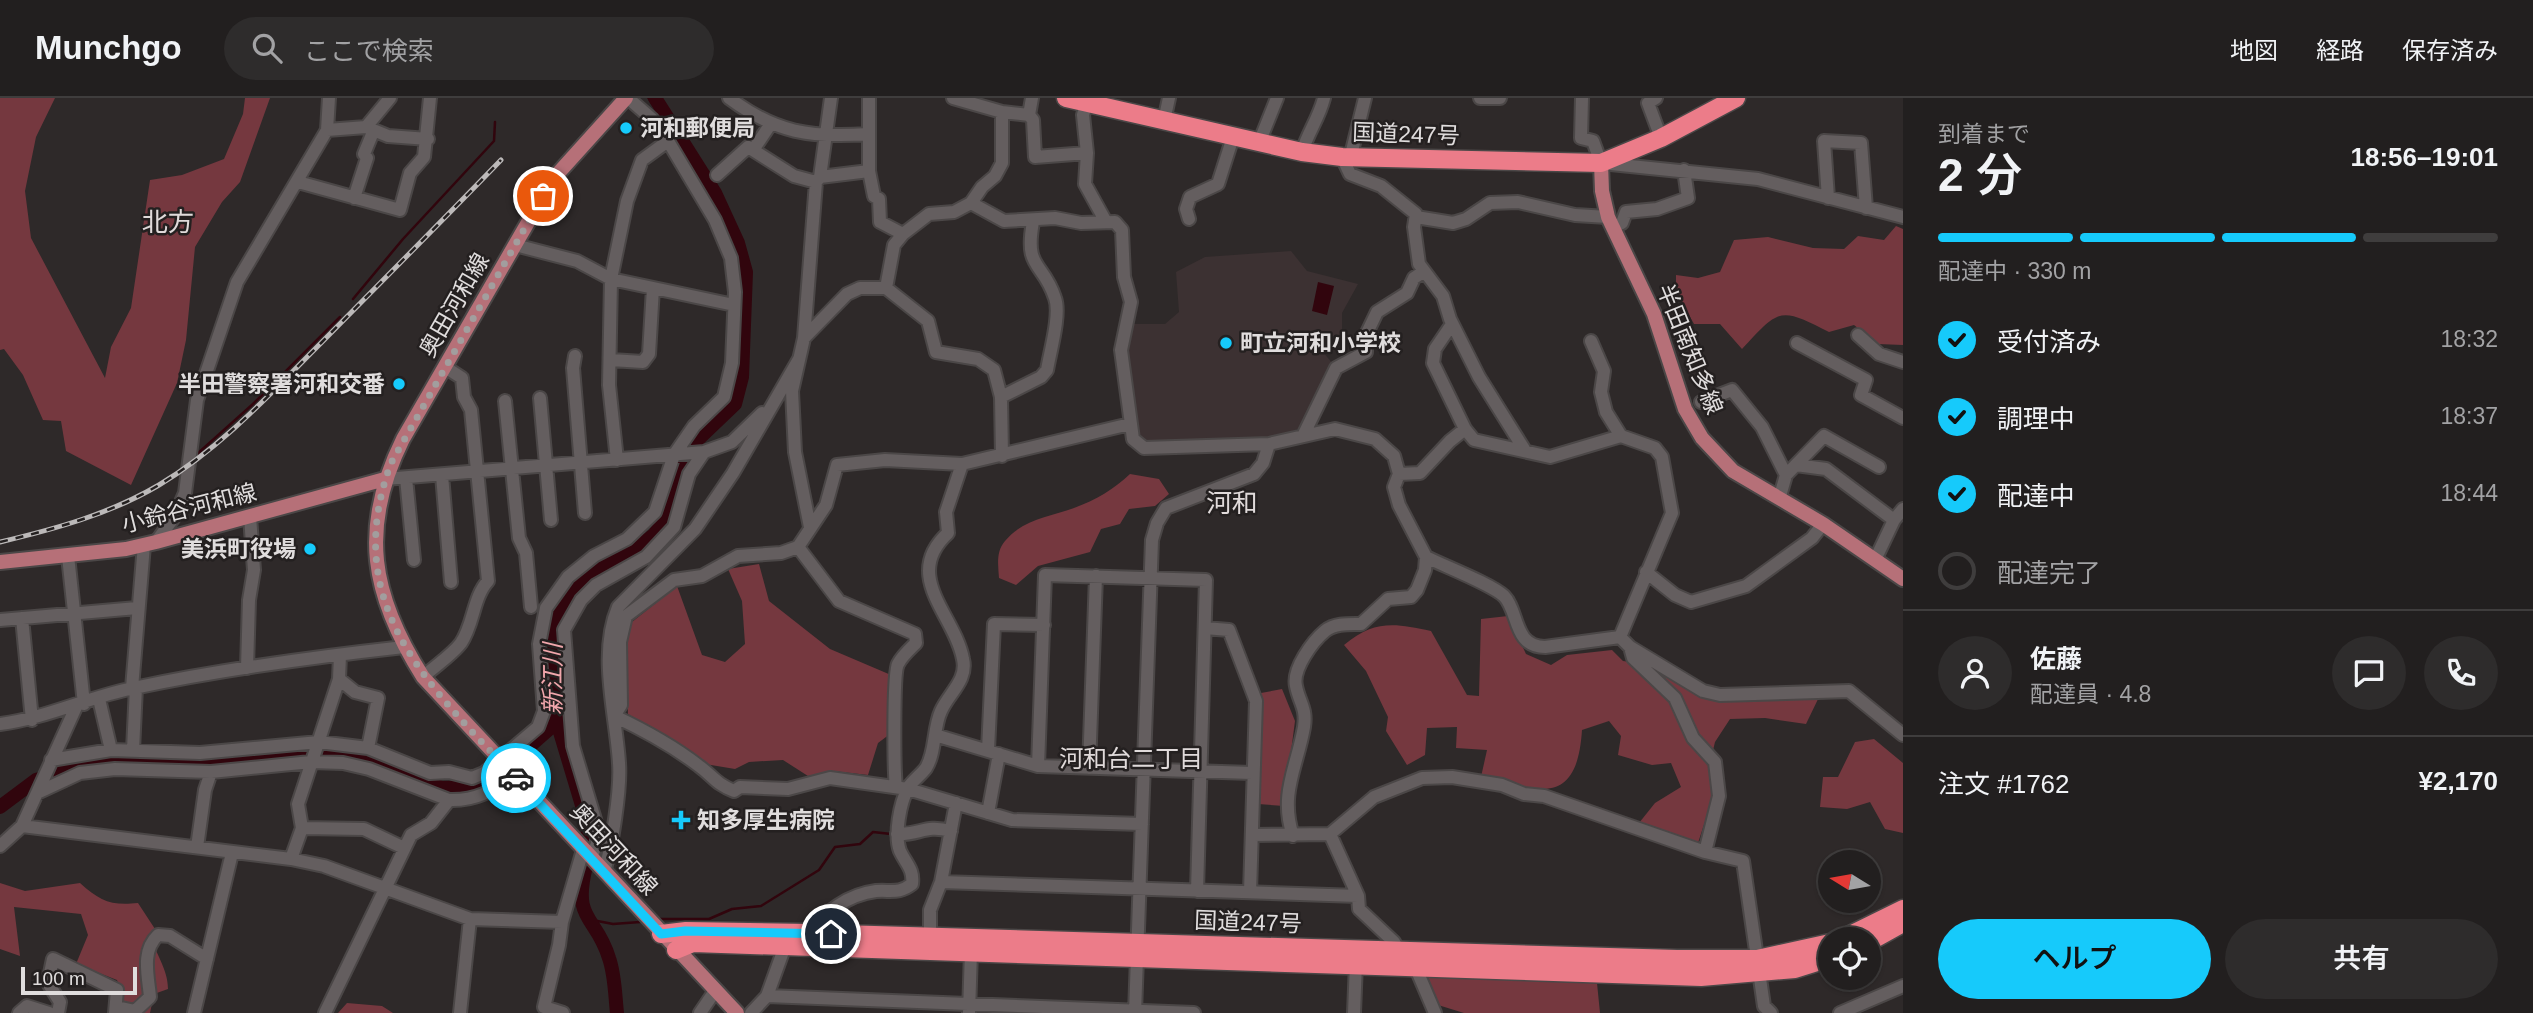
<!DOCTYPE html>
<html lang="ja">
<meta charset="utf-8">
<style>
:root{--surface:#221f1f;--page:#2e2c2c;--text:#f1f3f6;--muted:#a2a2a4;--line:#3f3d3d;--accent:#16cafb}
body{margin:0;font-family:Helvetica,"Noto Sans JP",sans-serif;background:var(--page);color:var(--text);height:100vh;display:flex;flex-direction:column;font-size:26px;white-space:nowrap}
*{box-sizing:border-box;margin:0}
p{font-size:23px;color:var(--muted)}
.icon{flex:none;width:38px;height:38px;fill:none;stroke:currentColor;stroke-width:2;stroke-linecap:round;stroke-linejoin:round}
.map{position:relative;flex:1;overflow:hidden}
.details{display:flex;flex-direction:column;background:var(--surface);width:630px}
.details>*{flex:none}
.needle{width:46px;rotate:281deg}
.tools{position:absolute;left:1818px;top:752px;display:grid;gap:14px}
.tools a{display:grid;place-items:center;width:63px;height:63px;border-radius:50%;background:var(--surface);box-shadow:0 2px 5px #0004,0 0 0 2px var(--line);font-size:35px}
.scale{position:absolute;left:21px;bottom:18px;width:116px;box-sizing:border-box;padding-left:7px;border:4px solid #e0dddd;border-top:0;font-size:19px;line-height:24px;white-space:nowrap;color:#e0dddd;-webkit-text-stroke:5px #242020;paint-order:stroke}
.pin{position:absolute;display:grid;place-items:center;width:60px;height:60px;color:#fff;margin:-30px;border:4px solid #fff;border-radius:50%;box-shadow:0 2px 7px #0007}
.courier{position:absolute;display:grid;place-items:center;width:70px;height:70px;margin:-35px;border:5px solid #16cafb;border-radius:50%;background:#fff;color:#222;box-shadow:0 2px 9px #0007}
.headline em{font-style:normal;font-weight:600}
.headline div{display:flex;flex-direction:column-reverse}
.headline{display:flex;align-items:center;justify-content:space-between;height:119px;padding:0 35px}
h1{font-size:46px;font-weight:600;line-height:52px}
.bar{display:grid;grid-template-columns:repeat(4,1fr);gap:10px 7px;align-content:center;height:84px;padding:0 35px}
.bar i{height:9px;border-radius:5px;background:var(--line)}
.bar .active{background:var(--accent)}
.bar p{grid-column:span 4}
.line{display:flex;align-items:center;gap:18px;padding:0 35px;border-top:2px solid var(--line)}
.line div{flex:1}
.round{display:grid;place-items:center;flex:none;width:74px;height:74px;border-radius:37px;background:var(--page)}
ol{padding:0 35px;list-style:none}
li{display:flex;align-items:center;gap:21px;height:77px}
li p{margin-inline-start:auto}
li .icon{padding:7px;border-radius:50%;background:var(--accent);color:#111;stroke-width:4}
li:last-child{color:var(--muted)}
li i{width:38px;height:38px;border:4px solid var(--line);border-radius:50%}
.primary-button{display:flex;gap:14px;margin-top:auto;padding:14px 35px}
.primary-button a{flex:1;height:80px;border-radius:42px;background:var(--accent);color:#111;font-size:28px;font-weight:600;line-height:80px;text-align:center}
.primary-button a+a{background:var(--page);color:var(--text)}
header{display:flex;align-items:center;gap:42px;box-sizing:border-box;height:98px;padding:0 35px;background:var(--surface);border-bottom:2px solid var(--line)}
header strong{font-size:33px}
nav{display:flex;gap:38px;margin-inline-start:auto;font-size:24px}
.search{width:490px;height:63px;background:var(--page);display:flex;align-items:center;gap:18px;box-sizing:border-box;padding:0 24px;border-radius:38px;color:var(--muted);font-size:26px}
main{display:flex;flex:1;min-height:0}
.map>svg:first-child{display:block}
</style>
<header>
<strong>Munchgo</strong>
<div class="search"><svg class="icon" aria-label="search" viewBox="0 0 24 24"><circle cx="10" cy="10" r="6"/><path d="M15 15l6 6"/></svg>ここで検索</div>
<nav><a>地図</a><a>経路</a><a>保存済み</a></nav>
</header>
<main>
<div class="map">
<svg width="1903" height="915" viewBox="0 0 1903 915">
<rect width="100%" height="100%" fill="#2e2929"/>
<!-- built -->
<path fill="#3c3132" d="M1291,153L1307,173L1358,186L1342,215V239L1330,238L1321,252L1334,267L1301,330L1268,341L1148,345L1138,339L1126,252L1132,226H1165L1179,214L1176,174L1205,159Z"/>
<!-- green -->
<path fill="#75383f" d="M0,0H55L36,39L25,93L31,140L105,280L111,249L131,210L150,82L182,77L224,61L243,16L245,0H270L240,84L222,104L195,149L186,242L177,285L131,387L66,353L61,323L43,322L23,277L4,251L0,252Z
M1896,128L1903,131V247L1878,246L1854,227L1829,234C1779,208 1779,211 1742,251L1720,226H1694L1676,194V177L1698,180L1720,174L1734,142L1768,139L1813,150L1844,151L1858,138L1884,142Z
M1130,376L1159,381L1169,396L1155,408L1129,411L1120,426L1101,431L1090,454L1038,468L1016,487L999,480C998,467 996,453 1005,443C1023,421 1050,419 1074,410C1096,402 1114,391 1130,376Z
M759,466L769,503L830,551L891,577L890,636L878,645L868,677L833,673L808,678L783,662L749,664L735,671L705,666L628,616L626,548L632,524L677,488L702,557L725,564L745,546L742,503L728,471Z
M1508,518L1526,556L1551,567L1567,557L1612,552L1623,563L1645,566L1689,592L1820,597L1806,626L1765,620L1730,621L1715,644L1709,669L1712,702L1698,745L1639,725L1655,705L1681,689L1671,665L1652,667L1618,657L1621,638L1609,623L1582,632C1577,709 1540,694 1481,679L1487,652L1456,650L1457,629L1427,630L1425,657L1407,667L1386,633L1388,619L1366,573L1344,547C1374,522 1394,525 1431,533L1467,597L1479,598L1481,521Z
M1282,591L1295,623L1284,708L1258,706L1261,595Z
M1874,641L1903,665V735L1885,731L1870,704L1847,711L1820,709L1823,679H1838L1855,644Z
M0,785L25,793L80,785C100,803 111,808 138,805L155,831L150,837C156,857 168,871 168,891L154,896L150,915H121L124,899L117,882L76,866L88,837L81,816L14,809L20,858L0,851Z
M1428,879L1597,885L1600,915H1464L1438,907Z
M347,905L382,908L393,915H338Z"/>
<!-- water -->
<path fill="#31050d" d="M647,0H662L684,34L673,40Z
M1318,184L1334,188L1327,217L1312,213Z"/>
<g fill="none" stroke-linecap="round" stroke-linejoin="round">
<!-- stream -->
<path stroke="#31050d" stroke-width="2.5" d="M353,201L403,141L494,43L495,24
M196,357L253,306L340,219
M587,821L613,826L640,824
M658,821H709L732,811L761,808L819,772L835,749L860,746L873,734L891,736"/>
<!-- river -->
<path stroke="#31050d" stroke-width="14" d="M0,709L36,682L111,660L213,664L323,653L348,655L442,690L478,689L499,675L557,624
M589,746L587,724L557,624L551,548L555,519L572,491L597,470L629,455L654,437L670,414L674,384L690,349L735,306L742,279L746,174L738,145L715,95L655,0
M586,768C572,824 596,817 609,860C615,877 615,897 617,915"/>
<defs>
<path id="minor" d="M729,0C776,35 810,40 868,36
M869,0V73L874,98L879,101L880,124L903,136
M953,0L1002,14L1029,17L1033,22L1035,59L1087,55
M1088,0L1083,17L1087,55L1085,86L1106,124
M1480,0H1500
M1582,0L1581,40L1593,43L1601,65L1758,81L1903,119
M1656,0L1648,5L1661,40
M1029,17L1032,0
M1164,23L1169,0
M366,29L390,0
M327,32L366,29L388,38L428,41
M1259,45L1277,0
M753,52L770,27
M1302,54C1308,34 1319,20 1324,0
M1351,57L1365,0
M1342,59L1350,76L1381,88L1416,116L1414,129L1419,166L1443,198L1450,221L1479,279L1524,351
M717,77L748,49L794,78L816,84
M820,79L831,0
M298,84L400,112L410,75L424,59L430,0
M354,100L367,60L364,56L373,34
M1828,100L1824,43L1861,45L1866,110
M971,105L1004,123L1055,120L1081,125L1115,124L1122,132L1124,179L1131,204L1121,252L1133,341L1144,350L1269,346L1335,331L1375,341L1394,358L1399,376L1394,389L1399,407L1426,459L1425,472L1417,492L1411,499L1388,501L1361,526C1349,526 1335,525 1325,533C1313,543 1292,571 1296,588C1299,604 1307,610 1304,629C1297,669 1279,696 1293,738
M1416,119L1453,125L1466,121L1490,105L1518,104L1575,117L1608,119
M1189,121L1186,111L1190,99L1218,86L1233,39
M1612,128L1622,125L1626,114L1657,111L1688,100L1684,72
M515,147L577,163L611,181L734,207
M886,190L894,147L903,136L929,116L954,114L971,105L982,89L995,78L1002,65V14
M1452,226L1435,251L1433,265L1465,331L1474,342L1550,359L1621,338L1655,350L1662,359L1672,415L1620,539
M1858,237L1879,256L1903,264
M804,240L847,196L860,190H886L928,223L936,254L978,261L994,272L1001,299L1002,358
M1591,243L1604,273L1601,294L1606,314L1621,338
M1797,245L1866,282L1861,297L1903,320
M575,258L573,270L585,415
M611,262L643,264L649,256L653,190
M1001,299L1041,279L1047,272C1050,254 1061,216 1055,200C1043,163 1024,172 1033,124
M540,300L551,422
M505,303L519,440L526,455L531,509
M1701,304L1732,292L1762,329L1786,377
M1303,338L1336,270L1366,254V237L1377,214L1407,195L1414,180L1423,174
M617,362L609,287L611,181L627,103L642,62L668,43
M1796,367L1826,371L1894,422
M1399,376L1420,375L1450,343L1465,331
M442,377L451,484
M406,380L414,462
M385,381L704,354L732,344L762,315
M1780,398L1786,377L1824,338L1879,369
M810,429L795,354L792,293L804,240L816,84L820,79L869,73
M156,444L175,418L185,395L197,302L237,184L327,32L329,0
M798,449L839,503L915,536L916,545C910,551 902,558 898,566C893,575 894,674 896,689
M68,458L84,606
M1426,459C1444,468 1491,486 1504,498C1519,513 1513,549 1545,549L1620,539
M1875,462L1894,422L1903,411
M1646,474L1675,497L1691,504L1746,488L1812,440L1823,426
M22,520L32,622
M0,522L137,510
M1205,530L1229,532L1256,603L1250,794
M1620,539L1630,549L1703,593L1720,597L1849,593L1903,637
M1630,549L1633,560L1675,600L1693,640L1715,664L1719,698L1705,754
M247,570L249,502L254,472L250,419
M423,579C435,568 452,557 461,545C474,526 473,499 488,483L471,312L464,299L462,280L445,269
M339,581L355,594L378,600L368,650
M132,590L144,447
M99,601L111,652
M614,618L621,607L620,544L626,518L674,482L702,478L738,458L781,455L798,449L826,407L837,367L885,362L962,366L1130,326
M614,618C644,632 673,648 699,668C714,679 716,686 734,693L740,689L788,691L830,680L908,691L1012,722L1142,726
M0,626C47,620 88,599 134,590C223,571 314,559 404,549
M935,637L1038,668L1252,675
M133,652L136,589
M988,652L994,526L1044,527
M51,662L111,652L200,655L319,644L368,650L430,675L449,674L472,680L484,675L538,629L544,613L539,546L546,510L568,479L594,458L627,441L655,414L674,357L694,328L724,299L732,265L735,194L731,160L715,122L668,43L652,21L628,0
M1038,668L1045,477L1206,482L1197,793
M1089,670L1096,478
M37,695L80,675L115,671L211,674L311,664L343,665L369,671L449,702
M988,715L999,656
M22,728L291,761L324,768L470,821L562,824
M302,730L364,731L404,750
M897,736C921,737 924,726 951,733
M1330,736L1358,798L1359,811L1394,844L1400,855
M1252,737L1330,736L1374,699L1422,680L1452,679L1502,687L1524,696L1544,698L1705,754L1743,763L1764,908L1771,915
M0,748L22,728L76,609
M197,749L205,692L211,674
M591,759L597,746V728L573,648L564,532L581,502L596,487L646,459L674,429L689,376L704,354
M291,761L302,730L298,706L339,581L340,557
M604,773C612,750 621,690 619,665C616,616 598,556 618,509L695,431L733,375L799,261
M941,784L1358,798
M807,835C827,814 846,797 876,793C892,792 899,796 912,786C914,771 906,766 900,753C894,737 900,705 908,690C912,683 921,677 926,670C936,654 933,630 941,613C949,595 968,582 963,561C955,517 901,478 948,435L946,414L962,366
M930,838V812L941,784L956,705
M1415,868L1435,915
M767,898L1194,915
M117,909L135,913L150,899C148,877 141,853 158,837L170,838L207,861
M19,915L27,908L49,915
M58,915L60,904L48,885L53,861L117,892L115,915
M194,915L232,755
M325,915L411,737L431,725L449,702C476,703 492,693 513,678
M460,915L470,821
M563,915L544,909L559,847L562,824L583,752
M700,915L715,893
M751,915L767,898L785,848
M969,915L971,853
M1135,915L1152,442L1157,425L1166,410L1254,376L1263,365L1269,346
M1354,915L1356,865
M1840,915L1903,888"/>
<path id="major" d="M626,0L553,81L403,341C359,430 371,497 423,579L737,915
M1601,65L1602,93L1608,119L1654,216L1685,311L1702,340L1733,373L1823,426L1903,481
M0,464L126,451L156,444L385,381"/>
<path id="highway" d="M1066,0L1302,54L1342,59L1601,65L1661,40L1736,0
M661,836L686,833L807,835L1677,861H1757L1830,845
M1840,842L1903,811
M1869,844L1903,825
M676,852L693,845L1701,879L1795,871L1830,860"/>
</defs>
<!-- minor casing -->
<use href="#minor" stroke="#4b4747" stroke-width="16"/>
<!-- major casing -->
<use href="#major" stroke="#4b4747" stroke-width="18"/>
<!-- highway casing -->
<use href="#highway" stroke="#4b4747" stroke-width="21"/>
<!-- minor -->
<use href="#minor" stroke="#645e5f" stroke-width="12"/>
<!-- major -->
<use href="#major" stroke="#b67078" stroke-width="14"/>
<!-- highway -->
<use href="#highway" stroke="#ec7c89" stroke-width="18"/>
<defs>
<path id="rail" d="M0,444C55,431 110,416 159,387C222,349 271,295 322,244C382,183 442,123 501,62"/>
</defs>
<!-- rail casing -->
<use href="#rail" stroke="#bcb9b9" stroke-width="5"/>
<!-- rail -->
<use href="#rail" stroke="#242020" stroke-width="2.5" stroke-dasharray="8" stroke-linecap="butt"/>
</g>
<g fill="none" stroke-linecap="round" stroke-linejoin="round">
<!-- done -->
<path stroke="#a29e9e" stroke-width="7" stroke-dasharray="0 12.6" d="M516,680C428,587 339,506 391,365L543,98"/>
<!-- route -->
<path stroke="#16cafb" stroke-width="9" d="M516,680L661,836L685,833L831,836"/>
</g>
<!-- markers -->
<g fill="#16cafb" stroke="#242020" stroke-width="2.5">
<circle cx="626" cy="30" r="7"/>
<circle cx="1226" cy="245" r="7"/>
<circle cx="399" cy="286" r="7"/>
<circle cx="310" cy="451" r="7"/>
<path d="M677.5 711.5h7v7h7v7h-7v7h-7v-7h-7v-7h7z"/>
</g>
<g text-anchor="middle" stroke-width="5" stroke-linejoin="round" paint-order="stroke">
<!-- poi labels -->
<g font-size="23" font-weight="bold" fill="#e0dddd" stroke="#242020" text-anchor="start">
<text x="640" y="38">河和郵便局</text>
<text x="1240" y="253">町立河和小学校</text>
<text x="385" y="294" text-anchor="end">半田警察署河和交番</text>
<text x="296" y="459" text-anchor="end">美浜町役場</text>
<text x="697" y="730">知多厚生病院</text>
</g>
<!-- street labels -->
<g font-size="23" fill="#e0dddd" stroke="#242020">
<text transform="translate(1406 36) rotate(2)" y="8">国道247号</text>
<text transform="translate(454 207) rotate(-60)" y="8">奥田河和線</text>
<text transform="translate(1690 251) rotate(68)" y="8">半田南知多線</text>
<text transform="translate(189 410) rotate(-14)" y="8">小鈴谷河和線</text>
<text transform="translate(614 751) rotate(47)" y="8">奥田河和線</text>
<text transform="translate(1248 824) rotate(2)" y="8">国道247号</text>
</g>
<!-- water labels -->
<g font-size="24" font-style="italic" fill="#f2a7ac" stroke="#242020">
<text transform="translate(553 581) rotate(-90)" y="8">新江川</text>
</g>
<!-- neighbourhood labels -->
<g font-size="24" fill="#e0dada" stroke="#242020">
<text x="1131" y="669">河和台二丁目</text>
</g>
<!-- quarter labels -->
<g font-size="26" fill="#e0dada" stroke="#242020">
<text x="168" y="133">北方</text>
<text x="1232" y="414">河和</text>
</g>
</g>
</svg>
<div class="tools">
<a><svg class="needle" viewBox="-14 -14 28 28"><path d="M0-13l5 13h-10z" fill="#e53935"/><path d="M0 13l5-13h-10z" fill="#a2a2a4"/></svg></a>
<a><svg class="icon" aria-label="locate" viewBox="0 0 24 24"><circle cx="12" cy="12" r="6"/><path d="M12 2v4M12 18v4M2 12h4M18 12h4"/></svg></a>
</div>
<div class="scale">100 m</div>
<div class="pin" style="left:543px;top:98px;background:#ea580c"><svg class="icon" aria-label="bag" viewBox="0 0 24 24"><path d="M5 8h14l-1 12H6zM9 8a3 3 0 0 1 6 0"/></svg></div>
<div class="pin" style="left:831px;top:836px;background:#1f2937"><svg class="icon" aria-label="home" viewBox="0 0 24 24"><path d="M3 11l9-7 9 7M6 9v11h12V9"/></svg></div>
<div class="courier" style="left:516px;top:680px"><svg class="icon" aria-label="car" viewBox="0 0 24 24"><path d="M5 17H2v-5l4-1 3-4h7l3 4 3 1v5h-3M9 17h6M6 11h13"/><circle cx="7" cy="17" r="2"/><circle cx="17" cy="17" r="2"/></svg></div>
</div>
<section class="details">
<div class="headline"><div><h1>2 分</h1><p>到着まで</p></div><em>18:56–19:01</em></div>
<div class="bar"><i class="active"></i><i class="active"></i><i class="active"></i><i></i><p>配達中 · 330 m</p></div>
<ol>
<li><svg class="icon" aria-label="check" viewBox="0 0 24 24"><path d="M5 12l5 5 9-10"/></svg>受付済み<p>18:32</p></li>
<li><svg class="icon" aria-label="check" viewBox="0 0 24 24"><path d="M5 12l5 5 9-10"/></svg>調理中<p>18:37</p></li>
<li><svg class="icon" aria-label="check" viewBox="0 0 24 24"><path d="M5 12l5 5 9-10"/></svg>配達中<p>18:44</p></li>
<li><i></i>配達完了</li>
</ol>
<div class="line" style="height:126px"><a class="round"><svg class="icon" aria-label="person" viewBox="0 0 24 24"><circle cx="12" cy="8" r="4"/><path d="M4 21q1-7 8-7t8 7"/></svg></a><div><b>佐藤</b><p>配達員 · 4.8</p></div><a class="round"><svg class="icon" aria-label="chat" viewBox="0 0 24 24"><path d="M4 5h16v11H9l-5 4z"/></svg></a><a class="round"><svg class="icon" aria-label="phone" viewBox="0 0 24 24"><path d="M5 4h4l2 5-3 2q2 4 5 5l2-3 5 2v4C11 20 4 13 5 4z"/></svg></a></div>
<div class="line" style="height:91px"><div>注文 #1762</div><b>¥2,170</b></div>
<div class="primary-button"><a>ヘルプ</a><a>共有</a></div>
</section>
</main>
